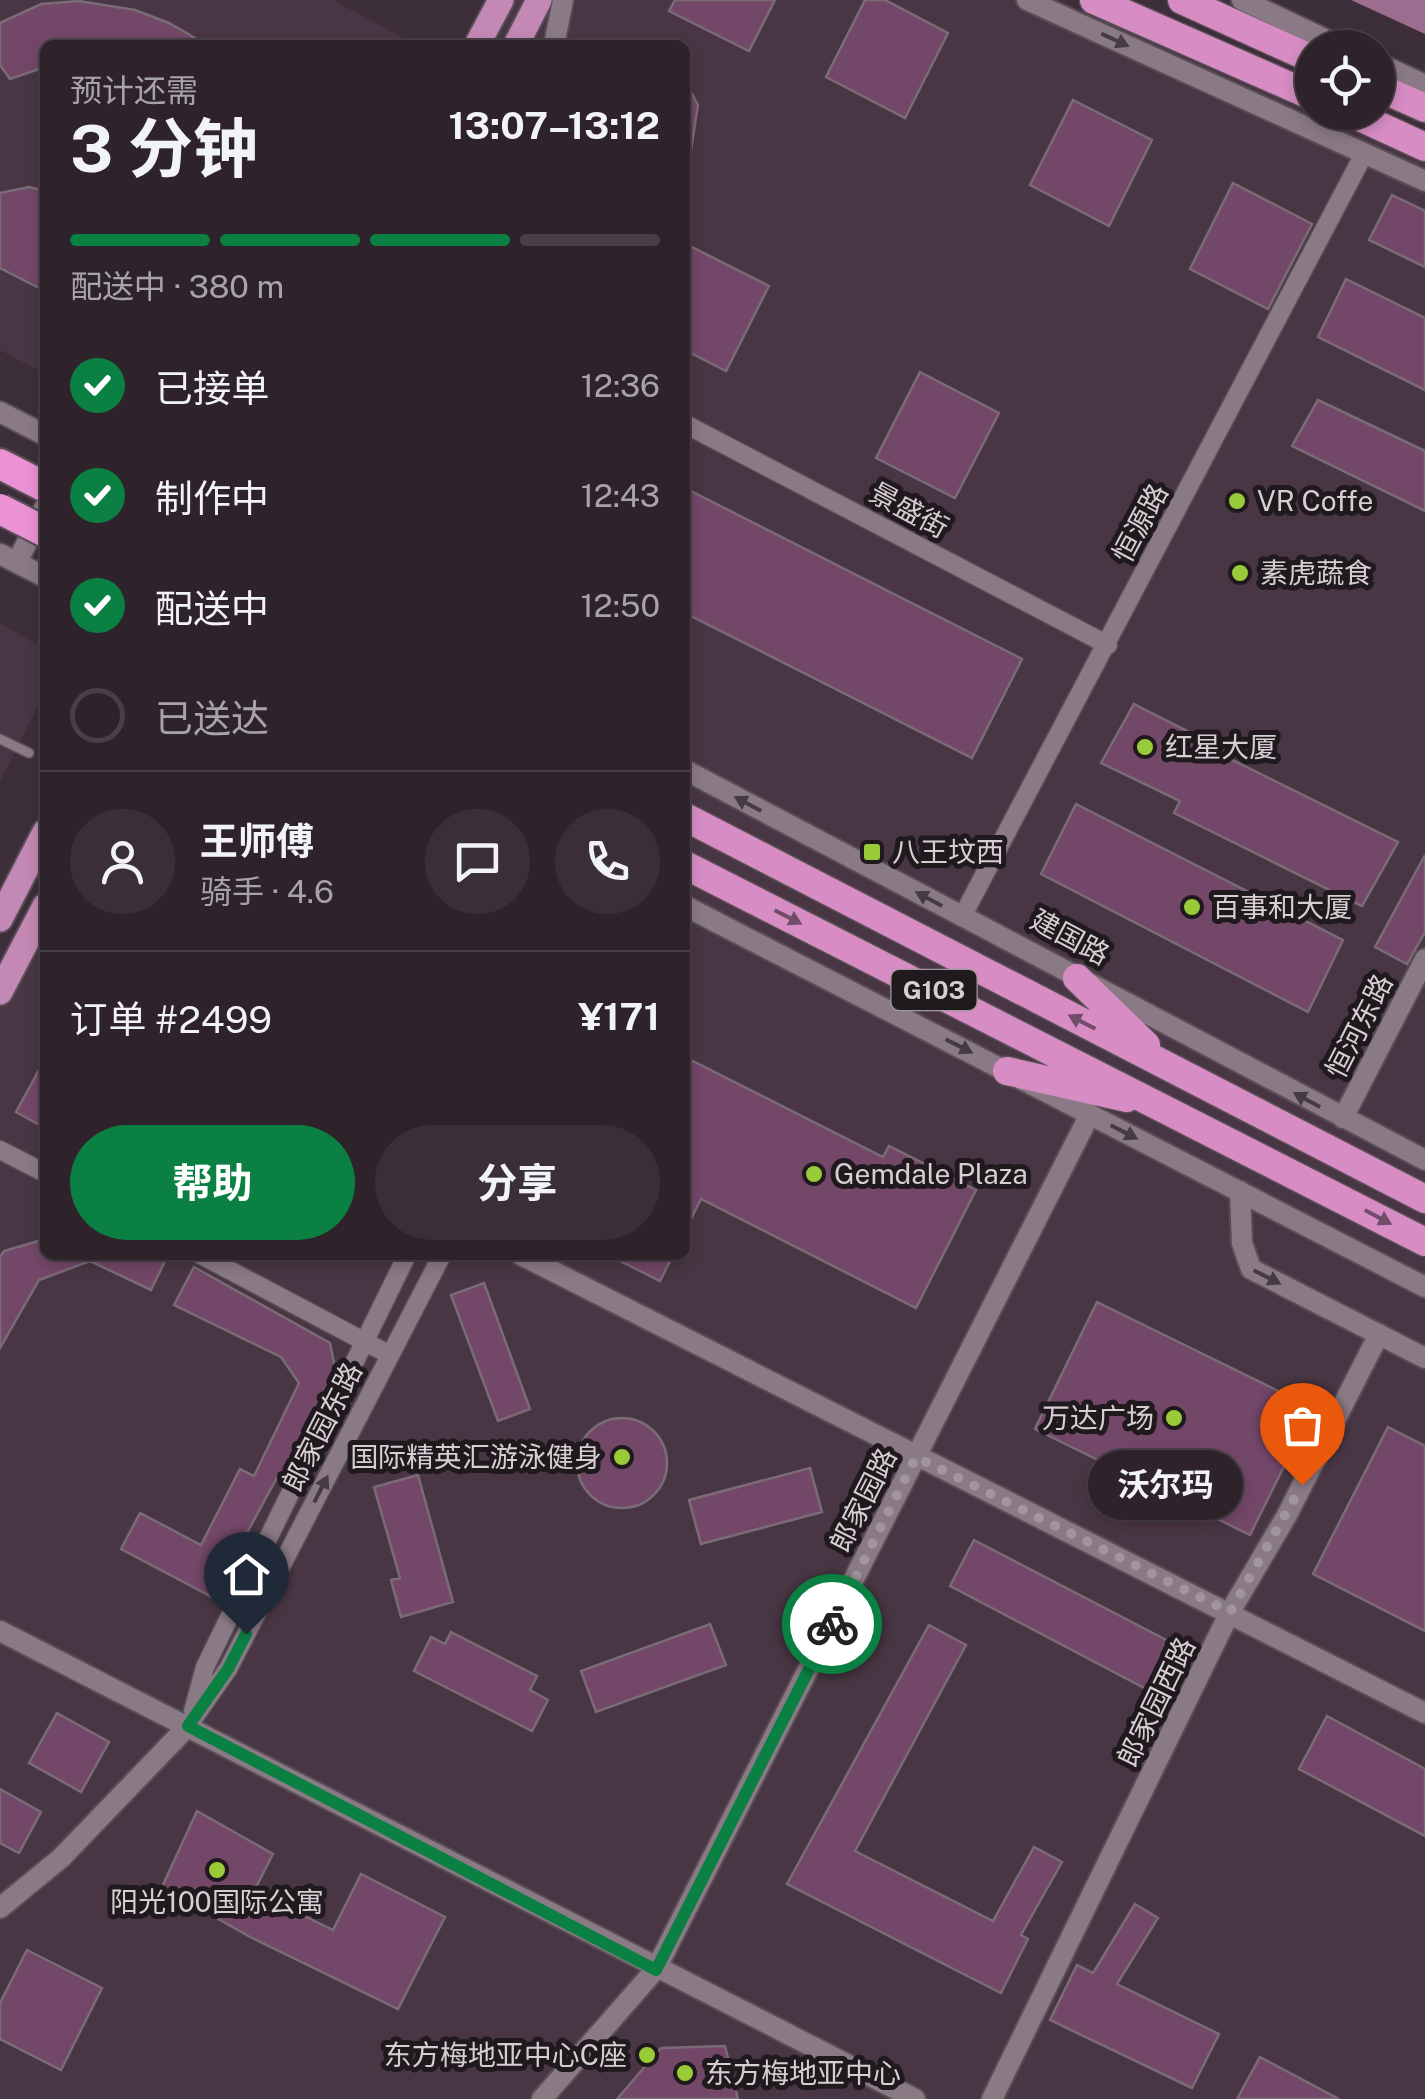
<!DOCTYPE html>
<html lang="zh">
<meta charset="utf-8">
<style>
:root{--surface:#2e232b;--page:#3a2f37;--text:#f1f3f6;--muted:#a7a4a9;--line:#494047;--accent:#0b8043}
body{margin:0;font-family:"Public Sans","Noto Sans SC",sans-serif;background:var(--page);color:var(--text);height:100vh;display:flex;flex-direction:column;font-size:38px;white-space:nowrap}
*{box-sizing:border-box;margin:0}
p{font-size:32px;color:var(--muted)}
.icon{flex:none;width:55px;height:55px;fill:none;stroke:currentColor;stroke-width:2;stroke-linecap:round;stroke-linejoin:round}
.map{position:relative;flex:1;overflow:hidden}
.panel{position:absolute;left:40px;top:40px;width:650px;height:1220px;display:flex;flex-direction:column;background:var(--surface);border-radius:15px;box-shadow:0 5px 15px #0003,0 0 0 2px var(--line)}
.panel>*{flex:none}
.controls{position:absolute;left:1295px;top:30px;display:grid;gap:20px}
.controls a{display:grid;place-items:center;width:100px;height:100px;border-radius:50%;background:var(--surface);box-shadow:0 5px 15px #0003,0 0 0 2px var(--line);font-size:50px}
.pin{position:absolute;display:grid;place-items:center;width:85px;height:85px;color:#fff;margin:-102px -42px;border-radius:50% 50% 50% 0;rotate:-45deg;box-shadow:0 0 10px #0007}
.pin .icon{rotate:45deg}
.courier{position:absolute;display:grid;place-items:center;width:100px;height:100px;margin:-50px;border:8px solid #0b8043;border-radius:50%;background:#fff;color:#222;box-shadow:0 2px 12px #0007}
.bubble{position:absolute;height:70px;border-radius:35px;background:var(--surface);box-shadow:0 5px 15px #0003,0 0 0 2px var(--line);font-size:32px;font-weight:700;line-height:70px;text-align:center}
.summary em{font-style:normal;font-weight:700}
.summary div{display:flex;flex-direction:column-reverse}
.summary{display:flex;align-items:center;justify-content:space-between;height:170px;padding:0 30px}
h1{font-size:65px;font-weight:700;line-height:75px}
.bar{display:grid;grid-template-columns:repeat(4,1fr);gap:15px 10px;align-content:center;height:120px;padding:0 30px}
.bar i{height:12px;border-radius:8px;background:var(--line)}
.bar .active{background:var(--accent)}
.bar p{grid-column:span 4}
.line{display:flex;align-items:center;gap:25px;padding:0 30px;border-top:2px solid var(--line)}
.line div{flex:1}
.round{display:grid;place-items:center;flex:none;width:105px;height:105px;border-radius:52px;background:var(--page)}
ol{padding:0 30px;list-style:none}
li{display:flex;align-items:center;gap:30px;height:110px}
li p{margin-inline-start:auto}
li .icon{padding:10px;border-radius:50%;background:var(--accent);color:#fff;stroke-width:4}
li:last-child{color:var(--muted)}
li i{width:55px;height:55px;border:5px solid var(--line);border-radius:50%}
.button{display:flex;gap:20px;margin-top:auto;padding:20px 30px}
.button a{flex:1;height:115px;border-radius:60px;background:var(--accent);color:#fff;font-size:40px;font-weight:700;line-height:115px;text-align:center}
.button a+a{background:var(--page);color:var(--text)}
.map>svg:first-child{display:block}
</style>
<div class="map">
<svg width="1425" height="2099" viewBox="0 0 1425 2099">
<rect width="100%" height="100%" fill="#3d2f39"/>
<!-- built -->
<path fill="#493644" d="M0,0H333L411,42L409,45H45V374L0,350Z
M504,0H1057L1312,109V112L1321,113L1425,157V2099H0V964L45,878V1255H685V45H481Z
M0,623L45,649V692L0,781Z"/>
<!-- water -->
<path fill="#9d6d90" d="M1351,0H1425V34Z"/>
<!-- building -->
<path fill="#734768" stroke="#7b6b76" stroke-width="2.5" d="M675,0H775L749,51L669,11Z
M865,0H885L948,33L905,118L826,77Z
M79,1L135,10L169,23L207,45H45V67L10,79L0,65V23L41,4Z
M685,81L698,105L691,150H685Z
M1073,100L1152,140L1109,226L1030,185Z
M1233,183L1312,224L1268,309L1190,269Z
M29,187L45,191V291L0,268V193Z
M1392,195L1425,211V267L1369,240Z
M690,246L769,286L726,371L685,350V256Z
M1346,279L1425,318V390L1318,337Z
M920,372L999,413L955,498L876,458Z
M1318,400L1425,451V511L1292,446Z
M685,488L1022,659L972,758L685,613Z
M1134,704L1187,731L1184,736L1398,842L1362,906L1174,813L1180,801L1101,763Z
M1076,804L1343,940L1308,1012L1041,874Z
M1425,855V932L1407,964L1375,947Z
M685,1057L883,1157L889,1146L976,1190L916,1308L701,1199L685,1231Z
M45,1059V1128L16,1112Z
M45,1239V1255H168L151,1290L90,1261L39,1280L0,1348V1257L4,1251Z
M608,1255H673L660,1281Z
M194,1267L330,1343L336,1372L285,1476L279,1474L212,1597L121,1549L140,1513L201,1545L240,1469L254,1476L299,1383L281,1357L174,1305Z
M484,1283L530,1409L498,1421L451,1295Z
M1097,1302L1313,1408L1250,1535L1035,1429Z
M577 1463a45 45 0 1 1 90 0a45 45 0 1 1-90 0Z
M1388,1427L1425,1446V1631L1313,1574Z
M810,1468L822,1512L701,1544L689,1500Z
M418,1475L453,1602L401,1617L391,1580L400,1578L374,1487Z
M974,1540L1174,1644L1150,1691L950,1586Z
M710,1624L726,1665L596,1712L581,1671Z
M929,1625L966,1645L855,1851L993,1921L1034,1847L1062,1862L1021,1935L1028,1939L1001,1993L787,1884Z
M451,1632L537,1676L530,1690L548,1700L532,1731L414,1671L431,1637L445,1644Z
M57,1713L109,1742L81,1792L29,1763Z
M1327,1716L1425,1769V1836L1299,1769Z
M0,1789L41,1812L19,1853L0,1843Z
M197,1811L273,1854L254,1891L333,1930L361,1874L445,1917L398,2009L250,1937L162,1887Z
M1135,1904L1158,1918L1117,1984L1219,2034L1192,2088L1050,2020L1077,1965L1093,1973Z
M27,1950L102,1988L61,2070L0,2039V2003Z
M725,2046L738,2099H617L661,2048Z
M1260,2057L1339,2099H1237Z"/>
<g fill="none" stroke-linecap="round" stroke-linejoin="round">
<defs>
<path id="service" d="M0,739L29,753"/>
<path id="minor" d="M685,424L1108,645
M962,917L1364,154
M0,1150L45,1173
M201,1255L390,1355
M193,1711L205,1667L407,1255
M188,1726L228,1669L442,1255"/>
<path id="tertiary" d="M1027,0L1425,181
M1242,0L1344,48
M554,45L563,0
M1378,63L1425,85
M0,412L45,435
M0,554L45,577
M17,562L45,507
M685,770L1425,1160
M685,906L1425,1287
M1343,1118L1425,959
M1240,1191L1242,1243L1251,1269L1425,1358
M521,1255L1425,1713
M0,1631L915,2099
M0,1908L61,1858L188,1726
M542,2099L656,1969L1090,1114
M992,2099L1230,1612L1287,1515L1379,1334"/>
<path id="primary" d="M477,45L501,0
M516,45L539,0
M0,919L45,832
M0,992L45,906"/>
<path id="trunk" d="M1094,0L1312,96
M1182,0L1312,59
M1378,87L1425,108
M1349,112L1425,147
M685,817L1425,1199
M685,865L1425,1242
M1077,978L1146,1045
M1007,1071L1127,1098"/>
<path id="motorway" d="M0,464L45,487"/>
</defs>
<!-- service casing -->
<use href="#service" stroke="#5a4e56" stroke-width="12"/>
<!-- minor casing -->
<use href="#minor" stroke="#5a4e56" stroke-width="21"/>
<!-- tertiary casing -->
<use href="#tertiary" stroke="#5a4e56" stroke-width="24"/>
<!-- primary casing -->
<use href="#primary" stroke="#5a4e56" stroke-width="29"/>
<!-- trunk casing -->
<use href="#trunk" stroke="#5a4e56" stroke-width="31"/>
<!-- motorway casing -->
<use href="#motorway" stroke="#5a4e56" stroke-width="34"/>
<!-- service -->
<use href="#service" stroke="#8a7a85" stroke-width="9"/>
<!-- minor -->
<use href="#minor" stroke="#8a7a85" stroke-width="18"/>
<!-- tertiary -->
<use href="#tertiary" stroke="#8a7a85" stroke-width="20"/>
<!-- primary -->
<use href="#primary" stroke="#c488b4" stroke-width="25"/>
<!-- trunk -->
<use href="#trunk" stroke="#d78dc4" stroke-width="28"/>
<!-- motorway -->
<use href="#motorway" stroke="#ea92d3" stroke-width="30"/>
<defs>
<path id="motorway-bridge" d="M0,509L45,532"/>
</defs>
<!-- motorway-bridge casing -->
<use href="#motorway-bridge" stroke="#5a4e56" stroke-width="34" stroke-linecap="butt"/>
<!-- motorway-bridge -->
<use href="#motorway-bridge" stroke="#ea92d3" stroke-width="30"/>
</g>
<!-- one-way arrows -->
<defs><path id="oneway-solid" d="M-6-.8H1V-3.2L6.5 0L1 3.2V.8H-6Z" transform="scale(2.5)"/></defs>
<g fill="#453b42">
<use href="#oneway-solid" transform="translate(1115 40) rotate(25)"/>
<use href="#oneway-solid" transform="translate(748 804) rotate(-152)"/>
<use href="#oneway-solid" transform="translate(929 899) rotate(-152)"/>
<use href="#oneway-solid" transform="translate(959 1046) rotate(27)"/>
<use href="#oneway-solid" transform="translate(1307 1100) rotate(-152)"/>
<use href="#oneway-solid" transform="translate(1124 1132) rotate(27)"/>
<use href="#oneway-solid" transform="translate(1267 1277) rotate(27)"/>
<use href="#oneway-solid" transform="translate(321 1489) rotate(-63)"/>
</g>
<g fill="#724d69">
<use href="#oneway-solid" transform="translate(788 917) rotate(27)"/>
<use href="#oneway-solid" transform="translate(1082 1022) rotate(-153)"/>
<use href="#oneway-solid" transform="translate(1378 1217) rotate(28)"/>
</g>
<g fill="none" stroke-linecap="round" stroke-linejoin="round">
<!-- done -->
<path stroke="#a1969e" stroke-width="10" stroke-dasharray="0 18" d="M832,1624L916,1457L1230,1612L1302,1485"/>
<!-- route -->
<path stroke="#0b8043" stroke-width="12" d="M246,1634L228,1669L188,1726L656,1970L832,1624"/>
</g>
<!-- markers -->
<g fill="#98cb37" stroke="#20191e" stroke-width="4">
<circle cx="1237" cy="501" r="10"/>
<circle cx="1240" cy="573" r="10"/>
<circle cx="1145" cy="747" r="10"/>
<rect x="862" y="842" width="20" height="20" rx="5"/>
<circle cx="1192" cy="907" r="10"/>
<circle cx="814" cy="1174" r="10"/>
<circle cx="1174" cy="1418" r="10"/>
<circle cx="622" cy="1457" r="10"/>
<circle cx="217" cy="1870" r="10"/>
<circle cx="647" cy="2055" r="10"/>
<circle cx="685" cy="2073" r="10"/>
</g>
<g text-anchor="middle" stroke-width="10" stroke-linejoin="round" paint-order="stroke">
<!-- shield labels -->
<rect fill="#20191e" stroke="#a0989d" stroke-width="2.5" x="891.5" y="970" width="85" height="40" rx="8"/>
<g font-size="25" font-weight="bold" fill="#d7ced4">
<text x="934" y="999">G103</text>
</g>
<!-- poi labels -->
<g font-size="28" fill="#d7ced4" stroke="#20191e" text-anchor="start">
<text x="1257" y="511">VR Coffe</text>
<text x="1260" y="583">素虎蔬食</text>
<text x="1165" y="757">红星大厦</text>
<text x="892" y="862">八王坟西</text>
<text x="1212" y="917">百事和大厦</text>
<text x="834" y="1184">Gemdale Plaza</text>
<text x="1154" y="1428" text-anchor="end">万达广场</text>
<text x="602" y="1467" text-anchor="end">国际精英汇游泳健身</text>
<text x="217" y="1912" text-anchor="middle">阳光100国际公寓</text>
<text x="627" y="2065" text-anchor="end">东方梅地亚中心C座</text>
<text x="705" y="2083">东方梅地亚中心</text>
</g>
<!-- street labels -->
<g font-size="28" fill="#d7ced4" stroke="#20191e">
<text transform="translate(909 510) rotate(28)" y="10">景盛街</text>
<text transform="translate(1140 523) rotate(-62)" y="10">恒源路</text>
<text transform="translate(1070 937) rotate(28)" y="10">建国路</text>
<text transform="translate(1359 1026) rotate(-63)" y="10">恒河东路</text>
<text transform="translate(322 1427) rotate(-63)" y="10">郎家园东路</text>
<text transform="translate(863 1500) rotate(-63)" y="10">郎家园路</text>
<text transform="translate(1156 1702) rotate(-64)" y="10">郎家园西路</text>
</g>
</g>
</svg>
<div class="controls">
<a><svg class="icon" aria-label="locate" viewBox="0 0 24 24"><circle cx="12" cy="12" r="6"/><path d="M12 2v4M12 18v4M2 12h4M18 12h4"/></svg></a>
</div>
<div class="pin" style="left:1302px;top:1485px;background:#ea580c"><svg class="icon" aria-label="bag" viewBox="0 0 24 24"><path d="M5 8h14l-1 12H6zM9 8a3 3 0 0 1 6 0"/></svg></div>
<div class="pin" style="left:246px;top:1634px;background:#1f2937"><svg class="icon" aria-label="home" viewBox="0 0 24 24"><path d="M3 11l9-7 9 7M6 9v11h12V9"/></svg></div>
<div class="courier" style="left:832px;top:1624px"><svg class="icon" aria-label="bike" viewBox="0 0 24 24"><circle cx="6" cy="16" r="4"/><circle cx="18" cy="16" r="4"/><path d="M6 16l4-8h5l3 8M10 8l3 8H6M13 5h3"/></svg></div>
<div class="bubble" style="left:1088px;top:1450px;width:155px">沃尔玛</div>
<section class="panel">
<div class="summary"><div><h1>3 分钟</h1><p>预计还需</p></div><em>13:07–13:12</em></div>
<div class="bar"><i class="active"></i><i class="active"></i><i class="active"></i><i></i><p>配送中 · 380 m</p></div>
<ol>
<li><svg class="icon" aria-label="check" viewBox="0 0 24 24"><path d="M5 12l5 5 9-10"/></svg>已接单<p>12:36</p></li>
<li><svg class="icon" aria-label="check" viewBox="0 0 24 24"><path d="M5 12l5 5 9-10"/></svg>制作中<p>12:43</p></li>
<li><svg class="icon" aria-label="check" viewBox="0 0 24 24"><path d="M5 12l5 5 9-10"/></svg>配送中<p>12:50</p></li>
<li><i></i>已送达</li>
</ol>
<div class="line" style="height:180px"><a class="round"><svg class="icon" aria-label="person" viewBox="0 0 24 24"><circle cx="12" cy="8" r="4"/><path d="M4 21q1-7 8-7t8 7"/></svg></a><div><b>王师傅</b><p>骑手 · 4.6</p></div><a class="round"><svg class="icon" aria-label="chat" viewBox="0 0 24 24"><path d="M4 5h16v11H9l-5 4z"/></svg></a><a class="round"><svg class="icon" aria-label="phone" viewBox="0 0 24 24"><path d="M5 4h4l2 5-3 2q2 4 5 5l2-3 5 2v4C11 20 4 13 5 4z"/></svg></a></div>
<div class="line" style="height:130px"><div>订单 #2499</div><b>¥171</b></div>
<div class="button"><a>帮助</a><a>分享</a></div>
</section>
</div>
